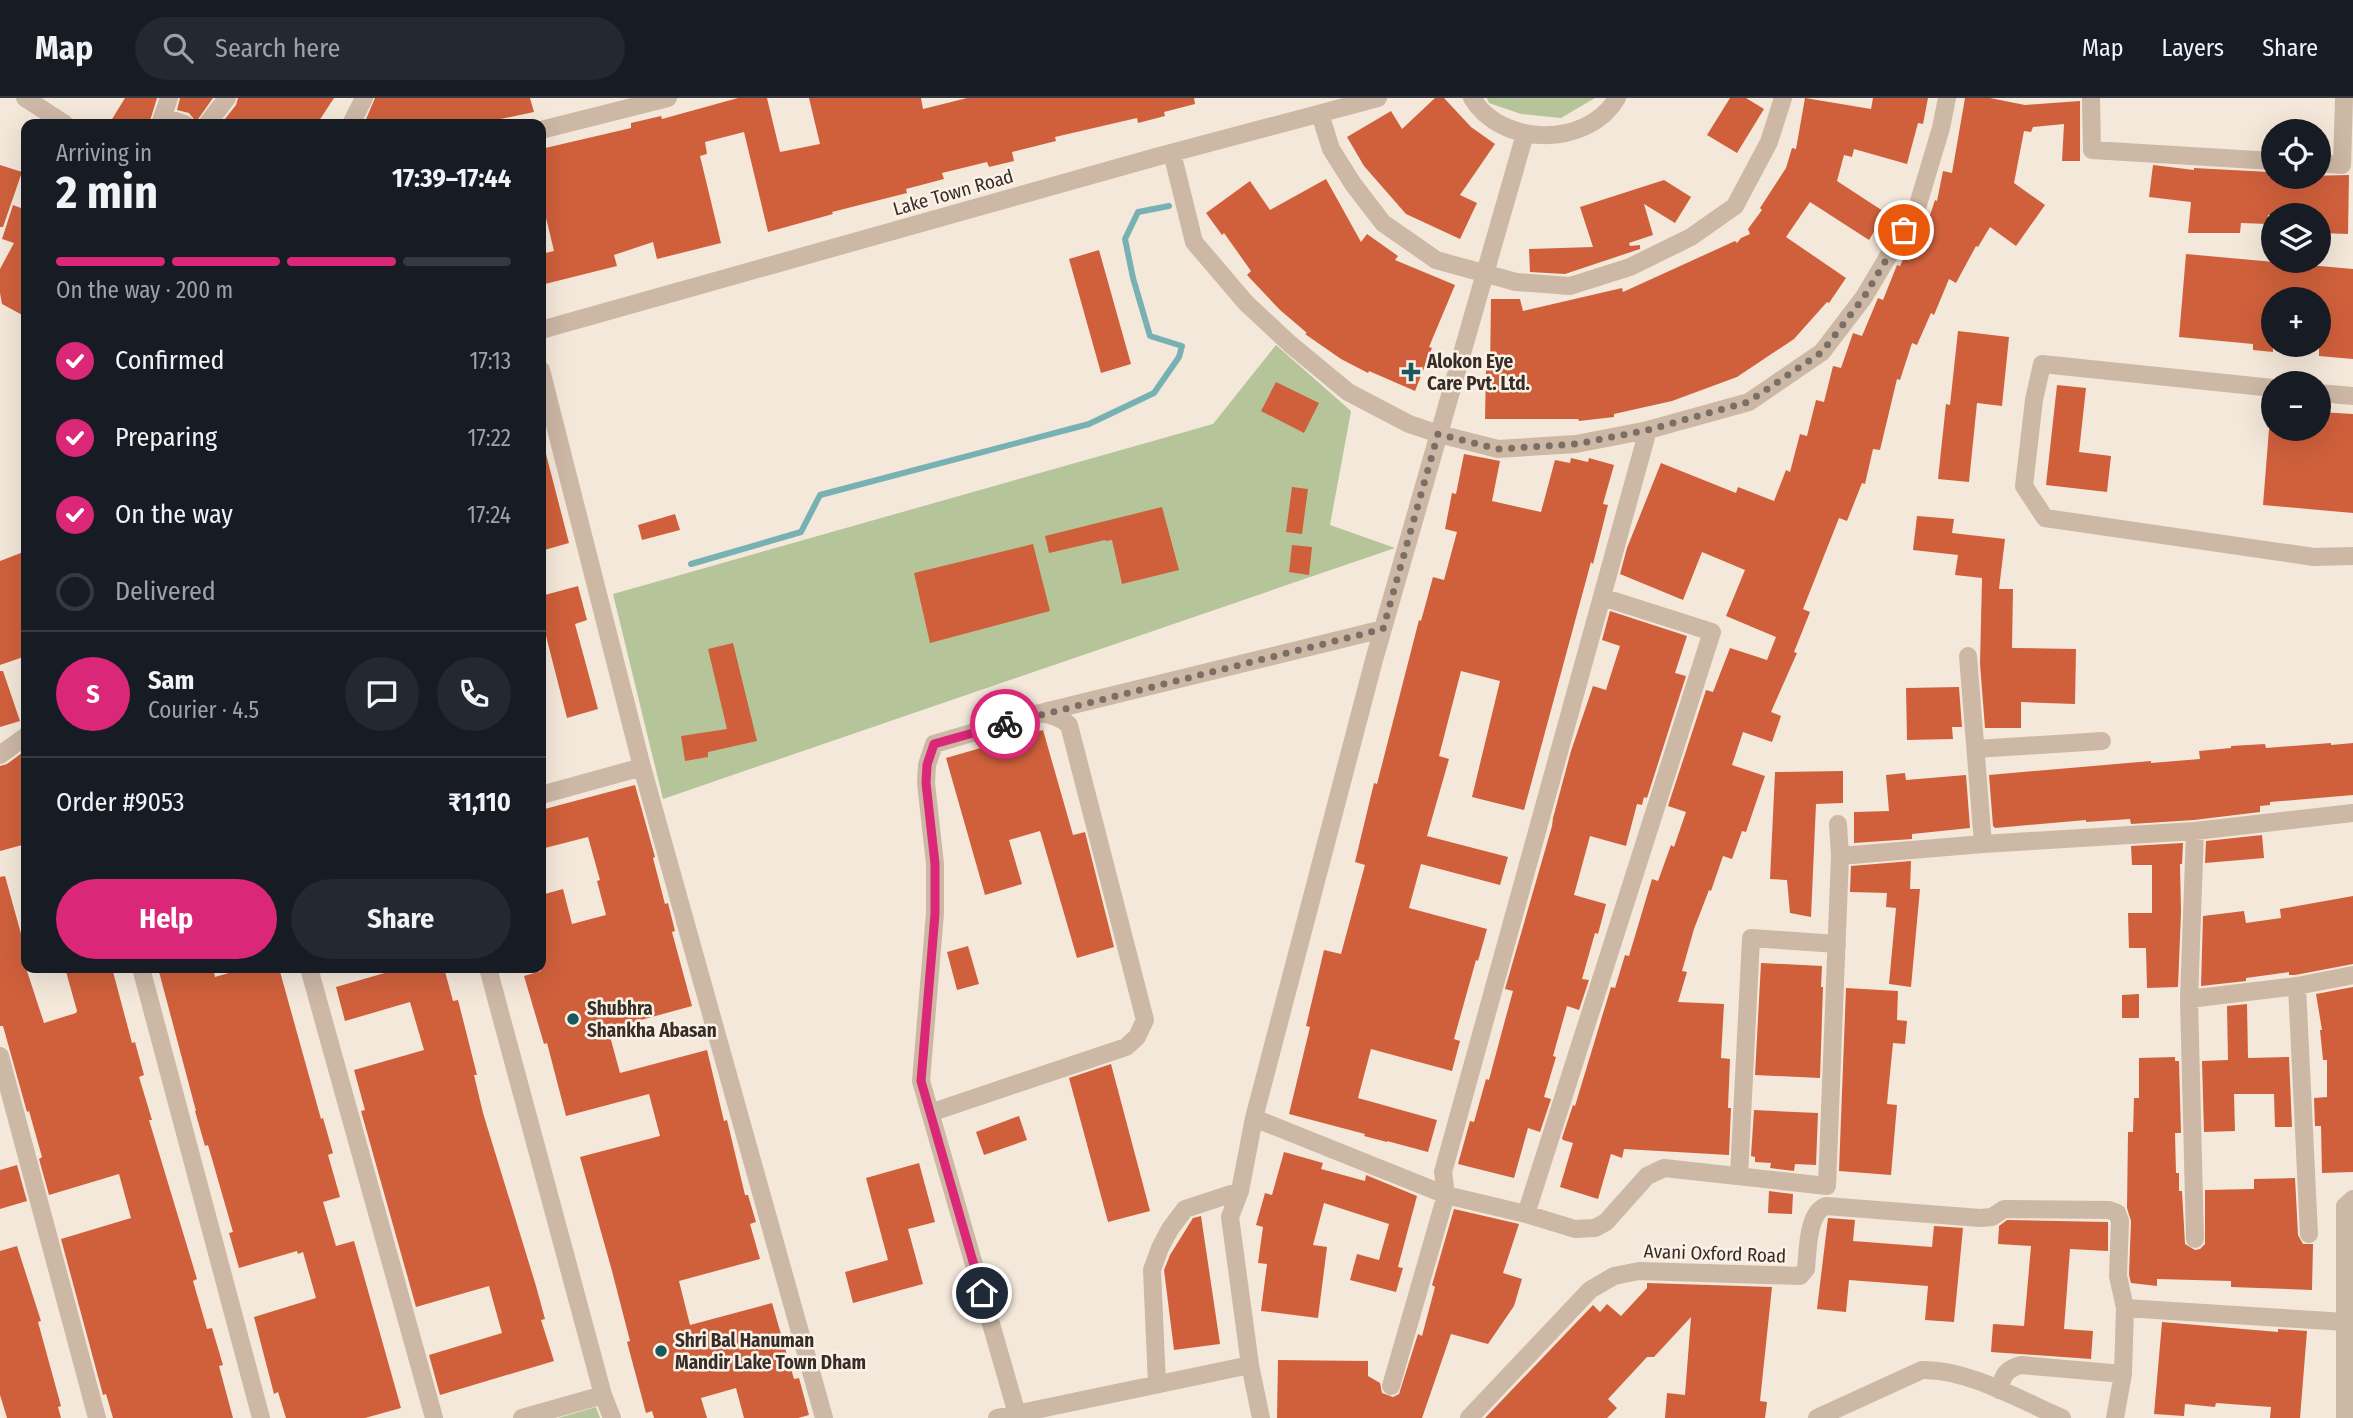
<!DOCTYPE html>
<meta charset="utf-8">
<style>
:root{--surface:#171b24;--page:#242831;--text:#f1f3f6;--muted:#9ea1a6;--line:#363941;--accent:#db2777}
body{margin:0;font-family:"Fira Sans Condensed",sans-serif;background:var(--page);color:var(--text);height:100vh;display:flex;flex-direction:column;font-size:26px;white-space:nowrap}
*{box-sizing:border-box;margin:0}
p{font-size:23px;color:var(--muted)}
.icon{flex:none;width:38px;height:38px;fill:none;stroke:currentColor;stroke-width:2;stroke-linecap:round;stroke-linejoin:round}
.map{position:relative;flex:1;overflow:hidden}
.drawer{position:absolute;left:21px;top:21px;width:525px;height:854px;display:flex;flex-direction:column;background:var(--surface);border-radius:14px;box-shadow:0 7px 28px #0002}
.drawer>*{flex:none}
.tools{position:absolute;left:2261px;top:21px;display:grid;gap:14px}
.tools a{display:grid;place-items:center;width:70px;height:70px;border-radius:50%;background:var(--surface);box-shadow:0 7px 28px #0002;font-size:35px}
.pin{position:absolute;display:grid;place-items:center;width:60px;height:60px;color:#fff;margin:-30px;border:4px solid #fff;border-radius:50%;box-shadow:0 2px 7px #0007}
.courier{position:absolute;display:grid;place-items:center;width:70px;height:70px;margin:-35px;border:5px solid #db2777;border-radius:50%;background:#fff;color:#222;box-shadow:0 2px 9px #0007}
.summary em{font-style:normal;font-weight:700}
.summary div{display:flex;flex-direction:column-reverse}
.summary{display:flex;align-items:center;justify-content:space-between;height:119px;padding:0 35px}
h1{font-size:46px;font-weight:700;line-height:52px}
.bar{display:grid;grid-template-columns:repeat(4,1fr);gap:10px 7px;align-content:center;height:84px;padding:0 35px}
.bar i{height:9px;border-radius:5px;background:var(--line)}
.bar .active{background:var(--accent)}
.bar p{grid-column:span 4}
.line{display:flex;align-items:center;gap:18px;padding:0 35px;border-top:2px solid var(--line)}
.line div{flex:1}
.round{display:grid;place-items:center;flex:none;width:74px;height:74px;border-radius:37px;background:var(--page)}
ol{padding:0 35px;list-style:none}
li{display:flex;align-items:center;gap:21px;height:77px}
li p{margin-inline-start:auto}
li .icon{padding:7px;border-radius:50%;background:var(--accent);color:#fff;stroke-width:4}
li:last-child{color:var(--muted)}
li i{width:38px;height:38px;border:4px solid var(--line);border-radius:50%}
.button{display:flex;gap:14px;margin-top:auto;padding:14px 35px}
.button a{flex:1;height:80px;border-radius:42px;background:var(--accent);color:#fff;font-size:28px;font-weight:700;line-height:80px;text-align:center}
.button a+a{background:var(--page);color:var(--text)}
header{display:flex;align-items:center;gap:42px;box-sizing:border-box;height:98px;padding:0 35px;background:var(--surface);border-bottom:2px solid var(--line)}
header strong{font-size:33px}
nav{display:flex;gap:38px;margin-inline-start:auto;font-size:24px}
.search{width:490px;height:63px;background:var(--page);display:flex;align-items:center;gap:18px;box-sizing:border-box;padding:0 24px;border-radius:38px;color:var(--muted);font-size:26px}
.map>svg:first-child{display:block}
</style>
<header>
<strong>Map</strong>
<div class="search"><svg class="icon" aria-label="search" viewBox="0 0 24 24"><circle cx="10" cy="10" r="6"/><path d="M15 15l6 6"/></svg>Search here</div>
<nav><a>Map</a><a>Layers</a><a>Share</a></nav>
</header>
<div class="map">
<svg width="2353" height="1320" viewBox="0 0 2353 1320">
<rect width="100%" height="100%" fill="#f4e8da"/>
<!-- green -->
<path fill="#b6c499" d="M1487,0H1595L1561,20L1521,16L1489,5Z
M1276,247L1351,313L1330,427L1395,450L663,701L613,496L1213,326Z
M596,1309L600,1320H558Z"/>
<g fill="none" stroke-linecap="round" stroke-linejoin="round">
<!-- stream -->
<path stroke="#77b1b3" stroke-width="6" d="M691,466L801,434L820,397L1089,326L1154,295L1179,259L1182,248L1150,238L1133,180L1125,141L1138,114L1169,108"/>
</g>
<!-- building -->
<path fill="#d0603c" d="M125,0H157L149,26H109Z
M180,0H213L196,24L189,15L177,12Z
M238,0H334L317,26H221L236,7Z
M375,0H530L534,14L477,26H364Z
M738,0H767L780,54L820,46L809,0H921L923,11L967,0H1194L1195,6L1164,14L1165,18L1138,25L1137,20L1055,39L1056,43L1012,54L1014,63L989,69L987,64L942,75L944,81L906,91L907,95L832,114L833,116L768,134L744,34L705,44L707,56L700,58L721,145L657,161L653,144L614,157L617,168L541,187V156L554,153L541,99V51L631,30V25L661,18L662,21Z
M1435,0H1444L1471,29L1495,46L1460,97L1477,105L1460,141L1406,116L1364,68L1347,39L1391,13L1402,31Z
M1730,0H1746L1764,11L1737,55L1707,37Z
M1805,0L1871,11L1873,0H1928L1923,26L1918,25L1907,66L1854,51L1852,59L1844,57L1837,83L1883,113V119L1869,142L1810,104L1786,139L1846,180L1829,205L1827,204L1794,241L1737,279L1672,303L1614,316V319L1579,323L1578,321H1485L1486,272H1490L1491,201H1520L1523,213L1622,190L1623,194L1735,143L1737,145L1741,140L1750,136L1748,131L1762,112L1760,110L1786,70L1792,50L1796,51Z
M1965,0H1990L2025,7L2080,3V63H2062L2064,26L2033,29L2031,34L2024,33L2014,85L2045,107L2016,148L1990,129L1978,149L1976,148L1956,185L1949,181L1934,217L1931,215L1917,247L1912,245L1900,282L1897,281L1880,352L1873,351L1865,386L1862,385L1847,423L1839,420L1803,511L1810,514L1794,554L1797,555L1771,614L1781,618L1772,644L1743,634L1732,667L1765,678L1746,734L1742,733L1732,761L1723,758L1711,793L1709,792L1694,831L1682,873L1687,874L1678,904L1724,906L1721,960L1730,961L1728,1010H1731L1729,1057L1624,1051L1622,1060L1611,1056L1598,1101L1560,1089L1573,1045L1563,1042L1562,1040L1573,1007L1575,1008L1611,889L1615,890L1625,857L1629,858L1652,781L1658,783L1671,747L1674,749L1686,714L1668,708L1706,592L1713,594L1730,550L1767,562L1776,539L1726,518L1745,472L1702,454L1683,502L1620,476L1627,450L1661,365L1736,395L1738,389L1774,403L1786,372L1790,374L1800,336L1807,338L1816,302L1824,304L1833,268L1841,270L1853,235L1862,238L1878,200L1883,202L1897,167L1900,168L1917,133L1924,135L1935,102L1937,103L1943,73L1952,75Z
M0,67L22,74L3,129H0Z
M2153,67L2194,72V70L2269,74V79L2349,77L2348,136L2320,135V117H2268V126L2241,125L2240,135H2188L2191,104L2149,99Z
M1326,81L1361,144L1367,136L1398,158L1395,162L1455,187L1429,249L1432,250L1415,293L1369,273L1368,275L1341,261L1305,236L1307,235L1280,212L1247,177L1251,173L1224,135L1222,137L1206,115L1250,83L1270,112Z
M1664,82L1691,99L1675,125L1644,106L1653,137L1629,145L1630,148L1640,147V151L1565,176L1530,174L1529,151L1593,149L1580,109Z
M13,107L26,112V219L2,206L0,195V171L14,145L2,141Z
M1099,152L1131,266L1101,275L1069,161Z
M2186,156L2353,171V261L2319,258V201H2273V254L2253,252V246L2179,239Z
M1958,233L2009,239L2002,308L1977,305L1969,384L1938,381L1946,306L1950,307Z
M1276,284L1319,305L1304,335L1261,313Z
M2057,287L2086,290L2079,354L2111,358L2107,394L2046,387Z
M2319,314L2353,316V415L2263,407L2269,331H2319Z
M541,356H546L569,445L541,453Z
M1464,356L1500,363L1492,403L1541,414L1555,362L1570,365L1571,360L1588,364L1589,360L1614,367L1603,406L1608,407L1593,466L1591,464L1524,712L1472,699L1500,583L1461,573L1439,658L1449,661L1427,738L1508,759L1500,787L1421,766L1409,810L1487,831L1478,863L1476,862L1454,941L1460,943L1452,973L1371,951L1358,1000L1437,1022L1428,1054L1387,1043V1044L1364,1038L1365,1036L1289,1016L1310,929L1306,928L1324,852L1341,856L1365,767L1355,764L1374,685L1377,686L1419,522L1421,523L1433,479L1444,482L1457,434L1445,431L1452,395L1456,396Z
M1292,389L1308,391L1302,436L1286,434Z
M1162,409L1179,472L1122,486L1112,442L1106,443L1105,442L1049,455L1045,438Z
M675,416L680,432L642,442L638,427Z
M1917,418L1954,421L1952,435L2005,441L1999,491H2013L2012,550L2076,551L2075,606L2021,604V630H1985L1980,566L1982,480L1955,477L1958,457L1913,452Z
M1033,446L1050,513L930,545L914,475Z
M1292,447L1312,449L1309,477L1289,474Z
M26,453V558L0,567V463Z
M578,488L587,522L575,526L598,611L567,620L545,534L541,535V498Z
M1610,513L1687,538L1675,575L1686,578L1647,700L1644,699L1642,707L1637,706L1626,748L1590,738L1574,797L1606,806L1598,836L1595,835L1582,881L1589,882L1579,912L1567,908L1553,958L1556,959L1544,999L1551,1001L1540,1034L1528,1030L1514,1080L1458,1066L1470,1023L1474,1024L1486,981L1489,982L1501,937L1513,893L1505,891L1552,728L1553,720L1571,653L1593,588L1606,592L1620,548L1602,542Z
M733,545L757,643L708,654V659L685,663L681,638L727,631L708,551Z
M0,573H3L20,623L0,629Z
M1959,589L1962,629H1952L1953,641L1907,642L1906,590Z
M1043,632L1073,737L1085,734L1114,849L1077,860L1040,733L1009,742L1022,786L985,797L946,660Z
M2331,645V647L2353,645V697L2270,704V707L2260,708V714L2194,722L2131,726L2130,721L2086,724V722L1995,730L1993,728L1989,677L2151,663V665L2200,661L2199,653L2231,650V648L2265,646L2266,650Z
M26,652V746L0,753V668L7,666Z
M1843,673V705L1816,706L1811,819L1790,815L1787,782L1770,781L1775,674Z
M1905,675L1906,682L1966,677L1970,730L1912,736V741L1854,745V714L1889,713L1886,677Z
M635,687L655,759L653,760L665,806L668,805L675,833L672,834L692,908L608,931L620,975L707,952L724,1023L727,1022L745,1097H748L756,1124L750,1126L760,1161L679,1183L690,1227L772,1205L794,1281L799,1280L809,1317L798,1320H744L736,1290L701,1300L707,1320H654L652,1313L646,1315L627,1244L630,1243L612,1173L580,1059L660,1038L649,996L566,1018L547,945L544,946L524,878L541,873V797L563,791L572,826L606,817L597,783L600,782L588,739L541,751V712Z
M2262,737L2264,760L2205,765L2206,743Z
M2183,745L2182,766H2180L2181,814L2178,889L2147,890L2146,850H2129L2128,815H2152V767H2132L2131,748Z
M1911,763L1910,791H1920L1911,889L1889,886L1896,810L1886,809L1887,795L1850,794L1851,768Z
M5,778L23,843L26,842V870L44,925L76,915L77,913L65,870H112L132,945L135,944L144,977L139,979L152,1022H149L197,1181L193,1183L207,1231L212,1230L223,1267L219,1268L233,1320H113L106,1296L103,1297L61,1141L131,1120L119,1076L49,1097L39,1061L42,1059L29,1013L27,1014L3,928H0V779Z
M2353,798V866L2295,877H2289V874L2246,880V883L2201,888L2203,818L2244,813L2246,825L2281,820L2280,811Z
M968,848L979,886L957,892L947,854Z
M1761,865L1822,868L1821,889H1823L1820,980L1755,977Z
M158,870H213L215,879L246,870H279L321,1021L323,1020L333,1055L328,1057L340,1099L323,1104L336,1148L354,1143L401,1310L365,1320H286L278,1294L274,1296L254,1219L316,1200L303,1154L298,1156L297,1153L239,1170L229,1135L233,1134L208,1047L205,1048L195,1013H196Z
M402,870H444L453,903L458,902L477,977H474L483,1015L536,1188L545,1221L541,1222L554,1263L440,1297L429,1257L502,1235L489,1188L416,1209L361,1013L365,1012L354,972L424,952L410,904L345,923L336,889Z
M2353,889V1074L2322,1075L2321,1028H2315L2314,1000L2327,999V962H2323L2320,932H2322L2316,896Z
M1846,890L1898,893L1897,922L1907,923L1905,946L1893,945L1887,1006L1897,1007L1891,1077L1839,1073Z
M2139,896V920H2122V897Z
M2247,906L2248,960L2289,959L2292,1029H2275L2274,996H2234L2235,1033L2204,1034L2202,963L2228,962L2227,908Z
M2175,959V963H2179L2181,1035H2175L2176,1075H2179V1093H2182L2185,1146L2195,1152L2200,1151L2205,1146V1092L2254,1091V1081L2295,1080L2298,1137L2303,1146H2313L2312,1192L2231,1189V1183L2157,1181V1188L2131,1185L2129,1177L2131,1123L2127,1110L2128,1034H2133L2134,1000H2139V960Z
M1111,966L1150,1113L1108,1124L1069,980Z
M1754,1012L1818,1015L1816,1067L1795,1066L1794,1073L1770,1070L1771,1065L1755,1064V1059L1751,1058Z
M1019,1018L1027,1042L984,1057L976,1034Z
M1284,1054L1323,1065L1321,1071L1365,1083L1366,1077L1417,1098L1398,1169L1403,1170L1396,1194L1350,1182L1357,1156L1379,1162L1389,1126L1324,1105L1313,1147L1327,1149L1318,1220L1261,1213L1267,1166L1258,1165L1263,1129L1256,1127L1265,1095L1272,1097Z
M919,1065L935,1124L908,1131L923,1186L853,1205L845,1174L888,1162L866,1080Z
M17,1067L27,1103L0,1111V1072Z
M1769,1093L1793,1096L1792,1116L1768,1115Z
M1454,1111L1519,1126L1503,1175L1522,1181L1514,1208L1488,1246L1451,1236L1422,1320H1277L1278,1262L1368,1263V1278L1380,1285L1382,1295L1393,1299L1399,1296L1418,1236L1422,1238L1435,1189L1432,1187Z
M1201,1118L1220,1246L1174,1252L1164,1172L1170,1157L1193,1120Z
M1828,1120L1855,1122L1853,1143L1932,1149L1934,1128L1963,1130L1954,1224L1925,1222L1928,1188L1849,1182L1846,1214L1817,1211Z
M2007,1122L2108,1124V1153L2070,1151L2064,1231L2093,1233L2091,1261L1991,1254L1993,1226L2024,1228L2031,1148L1998,1146L1999,1128Z
M17,1148L41,1223L38,1224L61,1308L58,1309L61,1320H7L0,1297V1153Z
M1647,1185L1772,1189L1760,1303L1767,1304L1765,1320H1665L1667,1295L1685,1297L1691,1219L1654,1259H1647L1608,1301L1617,1310L1607,1320H1485L1593,1207L1600,1214L1607,1206L1621,1218L1647,1190Z
M2162,1224L2278,1234V1231L2307,1233L2300,1320H2270L2271,1309L2216,1305L2215,1309L2185,1306L2184,1318L2154,1316Z"/>
<g fill="none" stroke-linecap="round" stroke-linejoin="round">
<!-- minor -->
<path stroke="#cdb7a5" stroke-width="18" d="M25,0L65,26
M1472,0C1501,49 1588,50 1617,0
M2091,0L2092,52L2273,63
M1320,16L1331,51L1353,86L1383,125L1436,162L1516,184L1570,188L1630,169L1691,139L1735,108L1769,44L1783,0
M163,19L185,26
M160,26L169,0
M207,26L227,0
M351,26L364,0
M541,32L668,0
M1172,55L1194,144L1246,205L1290,246L1348,294L1409,326L1439,336L1498,351L1576,346L1648,332L1749,304L1822,254L1864,199L1917,110L1941,30L1947,0
M2319,65L2342,67L2344,0
M541,232L1156,59L1378,0
M541,272L642,669L824,1320
M2273,290L2042,266L2034,302L2024,388L2045,420L2314,459L2353,458
M2319,295L2353,298
M1968,558L1983,746
M1044,614L1383,531
M1976,651L2102,643
M0,657L26,638
M541,697L642,669
M1840,758L1983,746L2195,733L2353,715
M141,870L261,1320
M309,870L434,1320
M488,870L603,1297L612,1320
M2297,888L2309,1136
M2189,901L2297,888L2353,877
M0,958L97,1320
M930,1015L1126,949L1137,939L1145,922L1069,627C1060,619 1052,617 1040,615L934,646L927,667L926,685L935,766V815L921,983L1017,1316
M1254,1020L1446,1097L1526,1116L1575,1131L1595,1130L1606,1124L1647,1078L1664,1070L1827,1088L1840,758L1838,726
M1739,1078L1751,840L1837,846
M1526,1116L1712,534L1602,499
M2195,1141L2189,901L2195,733
M1157,1286L1152,1172L1160,1150L1170,1131L1185,1111L1240,1093
M1391,1288L1446,1097L1443,1074L1648,332
M1999,1292C2003,1277 2006,1271 2021,1267L2123,1276
M522,1320L603,1297
M997,1320L1250,1267
M1261,1320L1250,1267L1230,1119L1240,1093L1254,1020L1374,562L1525,36
M1469,1320L1590,1192L1614,1178L1639,1173L1800,1178L1806,1171C1808,1153 1807,1115 1826,1108L1980,1120L1992,1119L2004,1111L2109,1112L2117,1115L2120,1123L2118,1178L2125,1210L2345,1224
M1817,1320L1922,1272C1968,1271 2020,1302 2062,1320
M2115,1320L2123,1276L2125,1210
M2345,1320V1108L2353,1101"/>
</g>
<g fill="none" stroke-linecap="round" stroke-linejoin="round">
<!-- done -->
<path stroke="#7a6e66" stroke-width="7" stroke-dasharray="0 12.6" d="M1005,626L1383,531L1438,336L1498,351L1576,346L1648,332L1748,304L1822,254L1864,199L1904,132"/>
<!-- route -->
<path stroke="#db2777" stroke-width="9" d="M982,1195L921,983L935,816V766L926,685L927,667L934,646L1005,626"/>
</g>
<!-- markers -->
<g fill="#19595d" stroke="#fbf2e7" stroke-width="2.5">
<path d="M1407.5 263.5h7v7h7v7h-7v7h-7v-7h-7v-7h7z"/>
<circle cx="573" cy="921" r="7"/>
<circle cx="661" cy="1253" r="7"/>
</g>
<g text-anchor="middle" stroke-width="5" stroke-linejoin="round" paint-order="stroke">
<!-- street labels -->
<g font-size="19" fill="#382c27" stroke="#fbf2e7">
<text transform="translate(953 94) rotate(-16)" y="7">Lake Town Road</text>
<text transform="translate(1715 1155) rotate(2)" y="7">Avani Oxford Road</text>
</g>
<!-- poi labels -->
<g font-size="19" font-weight="bold" fill="#382c27" stroke="#fbf2e7" text-anchor="start">
<text x="1427" y="270">Alokon Eye<tspan x="1427" dy="22">Care Pvt. Ltd.</tspan></text>
<text x="587" y="917">Shubhra<tspan x="587" dy="22">Shankha Abasan</tspan></text>
<text x="675" y="1249">Shri Bal Hanuman<tspan x="675" dy="22">Mandir Lake Town Dham</tspan></text>
</g>
</g>
</svg>
<div class="tools">
<a><svg class="icon" aria-label="locate" viewBox="0 0 24 24"><circle cx="12" cy="12" r="6"/><path d="M12 2v4M12 18v4M2 12h4M18 12h4"/></svg></a>
<a><svg class="icon" aria-label="layers" viewBox="0 0 24 24"><path d="M12 4l9 5-9 5-9-5zM3 14l9 5 9-5"/></svg></a>
<a>+</a>
<a>−</a>
</div>
<div class="pin" style="left:1904px;top:132px;background:#ea580c"><svg class="icon" aria-label="bag" viewBox="0 0 24 24"><path d="M5 8h14l-1 12H6zM9 8a3 3 0 0 1 6 0"/></svg></div>
<div class="pin" style="left:982px;top:1195px;background:#1f2937"><svg class="icon" aria-label="home" viewBox="0 0 24 24"><path d="M3 11l9-7 9 7M6 9v11h12V9"/></svg></div>
<div class="courier" style="left:1005px;top:626px"><svg class="icon" aria-label="bike" viewBox="0 0 24 24"><circle cx="6" cy="16" r="4"/><circle cx="18" cy="16" r="4"/><path d="M6 16l4-8h5l3 8M10 8l3 8H6M13 5h3"/></svg></div>
<section class="drawer">
<div class="summary"><div><h1>2 min</h1><p>Arriving in</p></div><em>17:39–17:44</em></div>
<div class="bar"><i class="active"></i><i class="active"></i><i class="active"></i><i></i><p>On the way · 200 m</p></div>
<ol>
<li><svg class="icon" aria-label="check" viewBox="0 0 24 24"><path d="M5 12l5 5 9-10"/></svg>Confirmed<p>17:13</p></li>
<li><svg class="icon" aria-label="check" viewBox="0 0 24 24"><path d="M5 12l5 5 9-10"/></svg>Preparing<p>17:22</p></li>
<li><svg class="icon" aria-label="check" viewBox="0 0 24 24"><path d="M5 12l5 5 9-10"/></svg>On the way<p>17:24</p></li>
<li><i></i>Delivered</li>
</ol>
<div class="line" style="height:126px"><b class="round" style="background:var(--accent);color:#fff">S</b><div><b>Sam</b><p>Courier · 4.5</p></div><a class="round"><svg class="icon" aria-label="chat" viewBox="0 0 24 24"><path d="M4 5h16v11H9l-5 4z"/></svg></a><a class="round"><svg class="icon" aria-label="phone" viewBox="0 0 24 24"><path d="M5 4h4l2 5-3 2q2 4 5 5l2-3 5 2v4C11 20 4 13 5 4z"/></svg></a></div>
<div class="line" style="height:91px"><div>Order #9053</div><b>₹1,110</b></div>
<div class="button"><a>Help</a><a>Share</a></div>
</section>
</div>
